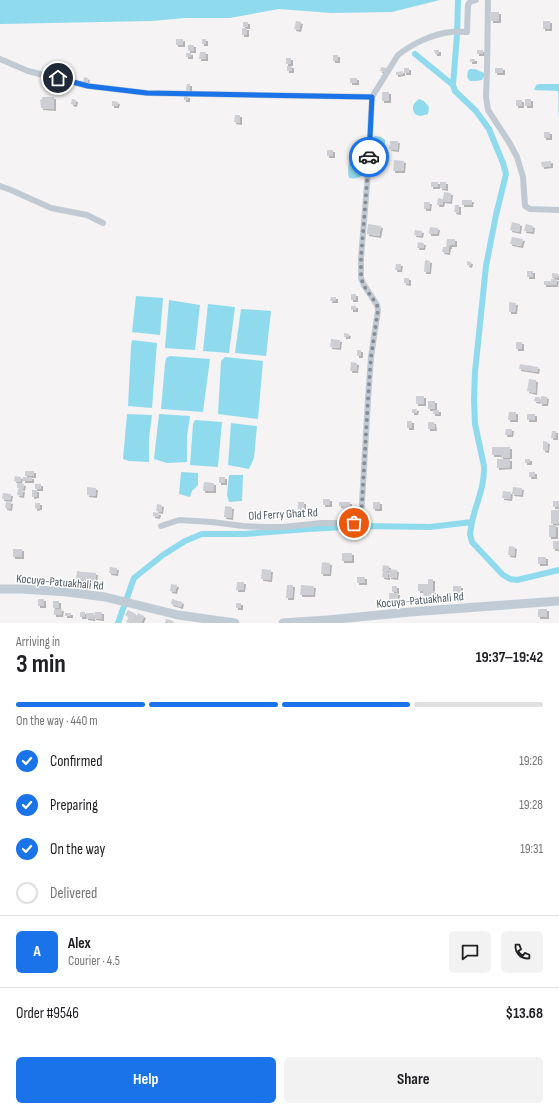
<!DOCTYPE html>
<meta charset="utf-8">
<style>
:root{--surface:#fff;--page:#f2f2f2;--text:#202124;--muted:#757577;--line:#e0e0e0;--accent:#1a73e8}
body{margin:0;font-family:"Sofia Sans Condensed",sans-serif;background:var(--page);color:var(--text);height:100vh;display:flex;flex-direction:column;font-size:15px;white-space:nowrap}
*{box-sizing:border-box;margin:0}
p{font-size:13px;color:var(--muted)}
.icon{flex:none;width:22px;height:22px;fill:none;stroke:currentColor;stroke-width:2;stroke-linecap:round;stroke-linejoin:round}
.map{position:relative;height:623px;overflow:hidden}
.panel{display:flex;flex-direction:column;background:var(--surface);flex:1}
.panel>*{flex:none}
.pin{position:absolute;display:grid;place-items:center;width:34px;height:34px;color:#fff;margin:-17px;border:2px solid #fff;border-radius:50%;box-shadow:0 1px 4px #0007}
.courier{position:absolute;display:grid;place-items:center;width:40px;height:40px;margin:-20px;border:3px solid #1a73e8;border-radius:50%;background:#fff;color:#222;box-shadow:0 1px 5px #0007}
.headline em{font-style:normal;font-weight:700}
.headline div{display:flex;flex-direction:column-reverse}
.headline{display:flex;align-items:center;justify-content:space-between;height:68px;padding:0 16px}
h1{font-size:26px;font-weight:700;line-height:30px}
.bar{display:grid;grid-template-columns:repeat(4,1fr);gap:6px 4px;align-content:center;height:48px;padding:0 16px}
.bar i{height:5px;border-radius:3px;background:var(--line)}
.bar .selected{background:var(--accent)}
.bar p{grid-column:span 4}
.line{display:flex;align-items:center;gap:10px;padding:0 16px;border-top:1px solid var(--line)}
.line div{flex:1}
.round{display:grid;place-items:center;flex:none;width:42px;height:42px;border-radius:6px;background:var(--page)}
ol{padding:0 16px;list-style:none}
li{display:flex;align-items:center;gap:12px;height:44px}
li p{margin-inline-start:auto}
li .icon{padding:4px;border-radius:50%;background:var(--accent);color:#fff;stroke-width:4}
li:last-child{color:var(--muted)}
li i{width:22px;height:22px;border:2px solid var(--line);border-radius:50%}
.cta{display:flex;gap:8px;margin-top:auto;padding:8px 16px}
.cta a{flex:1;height:46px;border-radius:6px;background:var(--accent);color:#fff;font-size:16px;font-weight:700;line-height:46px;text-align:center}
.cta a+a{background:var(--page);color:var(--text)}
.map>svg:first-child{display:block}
</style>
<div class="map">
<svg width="559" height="623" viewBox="0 0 559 623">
<defs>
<filter id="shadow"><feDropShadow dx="2" dy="2" stdDeviation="0" flood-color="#0004"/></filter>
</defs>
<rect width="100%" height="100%" fill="#f5f3f3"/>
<!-- water -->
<path fill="#90daee" d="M0,0H440L392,12L331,13L279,9L230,18H185L152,21L1,24H0Z
M470,69H475L484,73V76L482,80L476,81H470L467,77L468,71Z
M540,84H559V119C558,110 559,99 558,91L534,90L536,85Z
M419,99L424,101L429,107L428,114L421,116L416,115C411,109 412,104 419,99Z
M375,136L381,137L385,140V154L378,156L373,155L372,153V138Z
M355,154L362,155L363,175C359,178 355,179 349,178C347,170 349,163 350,156Z
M136,296L163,298L160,335L132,332Z
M169,300L200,305L195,350L165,348Z
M208,304L235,307L229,353L203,351Z
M241,309L271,311L266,356L235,353Z
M132,340L157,343L152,408L128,406L131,346Z
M170,356L210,359L203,412L161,409L165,364L166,358Z
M225,357L263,361L258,419L218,414L221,361Z
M127,414L152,415L149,438V462L129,461L123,459Z
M159,414L190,416L187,436V462L167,463L154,459Z
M195,420L222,422L218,467L190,465L193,424Z
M231,423L257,426L254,458L249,469L228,465Z
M181,472L198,473V485L192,491L190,497L179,494Z
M229,475H243L242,501L229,502L227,495Z"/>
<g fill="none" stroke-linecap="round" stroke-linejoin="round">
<!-- canal -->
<path stroke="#90daee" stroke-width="6" d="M415,54L453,85
M472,522L470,534L472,542L503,575L510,579L517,580L559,570
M118,623L134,578L163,555L185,541L202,534H245L308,529L364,526L430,527L472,522C476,503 485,486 484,466L475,424L474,399L475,372L486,266L496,215L506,174L503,163L489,129L476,111L455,91L453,85L457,35L458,0"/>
</g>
<!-- building -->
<path fill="#cdcfd5" filter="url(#shadow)" d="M491,12H499V21H491Z
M296,21L301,22L299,30L294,29Z
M543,21H550V29H543Z
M243,22H248V27H243Z
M242,28H247V35H242Z
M176,39H183V45H176Z
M202,39H206V44H202Z
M188,45H194V51H188Z
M434,50H439V54H435Z
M477,50H483V54H477Z
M200,52H206V59H199Z
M186,53H191V57H186Z
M333,55H338V61H333Z
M286,58H291V64H286Z
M470,59H475V62H470Z
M287,66H292V71H287Z
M381,67L388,68L387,72L380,71Z
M404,68H409V73H404Z
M495,68H503V73H495Z
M403,71V74L396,75V72Z
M84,77L88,78L87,83L83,82Z
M350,78H357V83H350Z
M187,84H190V91L186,90Z
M382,92H389V101H382Z
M184,96H188V100H184Z
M42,97H54V109L41,108L40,99L42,100Z
M72,99L76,100L75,105L71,104Z
M525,99H531V106H525Z
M516,100H522V106H516Z
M112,101L118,102L117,106H112Z
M235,115H240V123L234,122Z
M544,132H550V138H544Z
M390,141H398L397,150L389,149Z
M327,150H333V156H327Z
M394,160L404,161L403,171H393Z
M551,161V166L542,167L541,162Z
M431,182H438V187H431Z
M440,182H446V189L440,188Z
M444,192L451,193L450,202L443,201L442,205H437L438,198L443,199Z
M462,200H472L471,205H462Z
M424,202H430L429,209H424Z
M455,205H459V213L454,212Z
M512,222L520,224L519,232L510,230Z
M368,224L381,226L379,236L367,234Z
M526,224L533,226L532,232L524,231Z
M430,227L438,228L437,234H429Z
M415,230L422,231L421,236L414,235Z
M512,237L523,239L521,246L510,244Z
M447,239H455V245H450V247H446Z
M418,242L424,243L423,248H417Z
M443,247H449L448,253L442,252Z
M425,260L430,261L429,272H424Z
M467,261L471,262L470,266L467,265Z
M396,264H401L400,270H395Z
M527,271H533V277H527Z
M552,273L558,274V278H552Z
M404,278H409V284L404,283Z
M551,279H557L556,285H544V281H551Z
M351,294H356V300H351Z
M331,297H336V301H330Z
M509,302L516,303L515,312H509Z
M351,306H356V310H351Z
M344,333L349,334L348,337H344Z
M331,339L340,340L339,348L330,347Z
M516,342H522V349H516Z
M357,350H361V356H357Z
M351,362L357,363L356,371H350Z
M520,364L538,367L537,372L519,369Z
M529,379L536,380L535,393L527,391Z
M416,396H424V404H416Z
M541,396L547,397L546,404H540Z
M535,397H540L539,402L534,401Z
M428,401H435V409H428Z
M412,409H417L416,413H412Z
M433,410H439V414H433Z
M509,412H516V420H508Z
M527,414H535V420H527Z
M407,421H412V428H407Z
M428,422H434L435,429H428Z
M506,429H512L511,435H505Z
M552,431H556V438H551Z
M543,441L548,442L547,451L543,450Z
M492,447H510V457L501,458V455H492Z
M497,459H510V467L497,468Z
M525,459H530V463H525Z
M25,471H34V476H25Z
M529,472H535V477H529Z
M15,476L21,477L20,482L14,481Z
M23,477H32V481H23Z
M219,477H225V483H219Z
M204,482L214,483V491H203Z
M17,483L24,484L23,489L17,488Z
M35,484H41V489H35Z
M87,487L96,488L95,496L87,495Z
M513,487L522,488L521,495L512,494Z
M18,489L23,490L22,496L17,495Z
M32,490H37V496L32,497Z
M503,491L511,492L510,499L502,498Z
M3,493L11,494L10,500L2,499Z
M323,499H330V505H323Z
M6,501L11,502L10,509L5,508Z
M553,501H559V507H553Z
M298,502H304V509H298Z
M339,502H350V511H343V506H339Z
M373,502H380V509H373Z
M35,503H40V508L35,509Z
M157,504L162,505L161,512L156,511Z
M225,506L232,507L231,518L224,517Z
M551,510H559V523L551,524Z
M153,512L159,513L158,517L153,516Z
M549,525H556V537H549Z
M553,541H559V549H553Z
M509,546L515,547L514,556L508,555Z
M13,549H22V557H13Z
M342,553H352V561H342Z
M538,557H546V564H538Z
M322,562L330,563L329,574H321Z
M383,565L389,566L388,571H382Z
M110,567L117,568L116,574L109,573Z
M262,569L271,570L270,580L261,579Z
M390,569L397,570L396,578L389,577Z
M77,571L84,572L83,580L76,579Z
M383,571L388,572V578L382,577Z
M84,572L96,573L95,582L83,580Z
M357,577H365V583H357Z
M428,579H433V591H435L434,600L424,601L423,591H418V584H428Z
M83,582H87L86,588H82Z
M237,582H244L243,590H236Z
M171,584L177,585L175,592L170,591Z
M287,585H293L292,598H286Z
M301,585L314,586L313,595H300Z
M392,586H397V592H392Z
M453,586H461V595H453Z
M389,593H398V600H389Z
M38,599H44V606H38Z
M172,599L182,602L181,607L171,604Z
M53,601H59V608H53Z
M236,603H241V608H236Z
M54,609H62L61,615H54Z
M538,609H547V617H538Z
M128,610L136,614L132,623L126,622L129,617L125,615Z
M80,612H85V617H80Z
M95,612H102V619L94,618Z
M65,613H71V616H65Z
M86,613H94L93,619L86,618Z
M138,613L144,616L141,623H133Z
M166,619L173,621L172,623H165Z"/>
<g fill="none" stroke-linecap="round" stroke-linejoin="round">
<!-- street -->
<path stroke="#c1cad2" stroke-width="6" d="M488,0L487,70L486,97L488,110L509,142L517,157L523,177L525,206L530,209L559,210
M0,59L28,71L88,86L147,93L372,97
M0,186L11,190L51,208L87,215L103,223
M161,526L179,520L212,522L243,526L263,527H283L321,523H354L359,522L361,520L368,399L371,357L378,310L377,305L364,285L361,278V258L368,173L372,97L398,55C412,44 432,34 451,32C456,31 461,32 467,32L468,5L470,2L476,0"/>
<!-- secondary -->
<path stroke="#c1cbd6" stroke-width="9" d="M0,589H22L67,592L105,597L178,615L235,623
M283,623L327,620L410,612L559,601"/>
</g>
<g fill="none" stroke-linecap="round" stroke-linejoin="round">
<!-- done -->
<path stroke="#868d94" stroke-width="4" stroke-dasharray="0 7.2" d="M354,523L359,522L361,520L368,399L371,357L378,310L377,305L364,286L361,278V258L369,157"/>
<!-- route -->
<path stroke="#1a73e8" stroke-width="5" d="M58,78L88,86L147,93L372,97L369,157"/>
</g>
<g text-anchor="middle" stroke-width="3" stroke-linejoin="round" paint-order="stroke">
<!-- street labels -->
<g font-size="12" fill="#4a5661" stroke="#fff">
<text transform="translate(283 514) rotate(-3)" y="4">Old Ferry Ghat Rd</text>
<text transform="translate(60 582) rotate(5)" y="4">Kocuya-Patuakhali Rd</text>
<text transform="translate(420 600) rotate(-5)" y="4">Kocuya-Patuakhali Rd</text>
</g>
</g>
</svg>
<div class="pin" style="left:354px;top:523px;background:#ea580c"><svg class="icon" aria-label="bag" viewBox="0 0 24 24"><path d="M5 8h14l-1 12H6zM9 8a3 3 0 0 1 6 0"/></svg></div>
<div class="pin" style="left:58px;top:78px;background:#1f2937"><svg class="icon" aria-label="home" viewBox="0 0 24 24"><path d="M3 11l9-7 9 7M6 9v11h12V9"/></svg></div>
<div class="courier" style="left:369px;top:157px"><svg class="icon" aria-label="car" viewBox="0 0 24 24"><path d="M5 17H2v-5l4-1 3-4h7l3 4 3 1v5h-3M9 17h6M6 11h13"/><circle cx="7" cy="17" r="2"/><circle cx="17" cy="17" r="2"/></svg></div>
</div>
<section class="panel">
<div class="headline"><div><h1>3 min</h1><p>Arriving in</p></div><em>19:37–19:42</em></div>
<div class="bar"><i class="selected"></i><i class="selected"></i><i class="selected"></i><i></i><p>On the way · 440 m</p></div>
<ol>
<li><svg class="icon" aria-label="check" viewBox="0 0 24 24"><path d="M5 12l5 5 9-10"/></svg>Confirmed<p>19:26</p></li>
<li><svg class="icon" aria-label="check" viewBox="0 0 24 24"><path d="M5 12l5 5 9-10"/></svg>Preparing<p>19:28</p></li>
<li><svg class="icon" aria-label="check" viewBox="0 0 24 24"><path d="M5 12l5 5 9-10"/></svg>On the way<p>19:31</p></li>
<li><i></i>Delivered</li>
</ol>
<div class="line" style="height:72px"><b class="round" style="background:var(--accent);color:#fff">A</b><div><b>Alex</b><p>Courier · 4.5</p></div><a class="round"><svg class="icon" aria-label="chat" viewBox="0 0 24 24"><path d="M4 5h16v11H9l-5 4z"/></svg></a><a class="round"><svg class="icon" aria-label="phone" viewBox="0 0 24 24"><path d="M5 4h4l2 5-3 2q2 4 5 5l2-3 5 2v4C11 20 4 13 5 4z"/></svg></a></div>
<div class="line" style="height:52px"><div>Order #9546</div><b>$13.68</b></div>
<div class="cta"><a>Help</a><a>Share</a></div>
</section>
